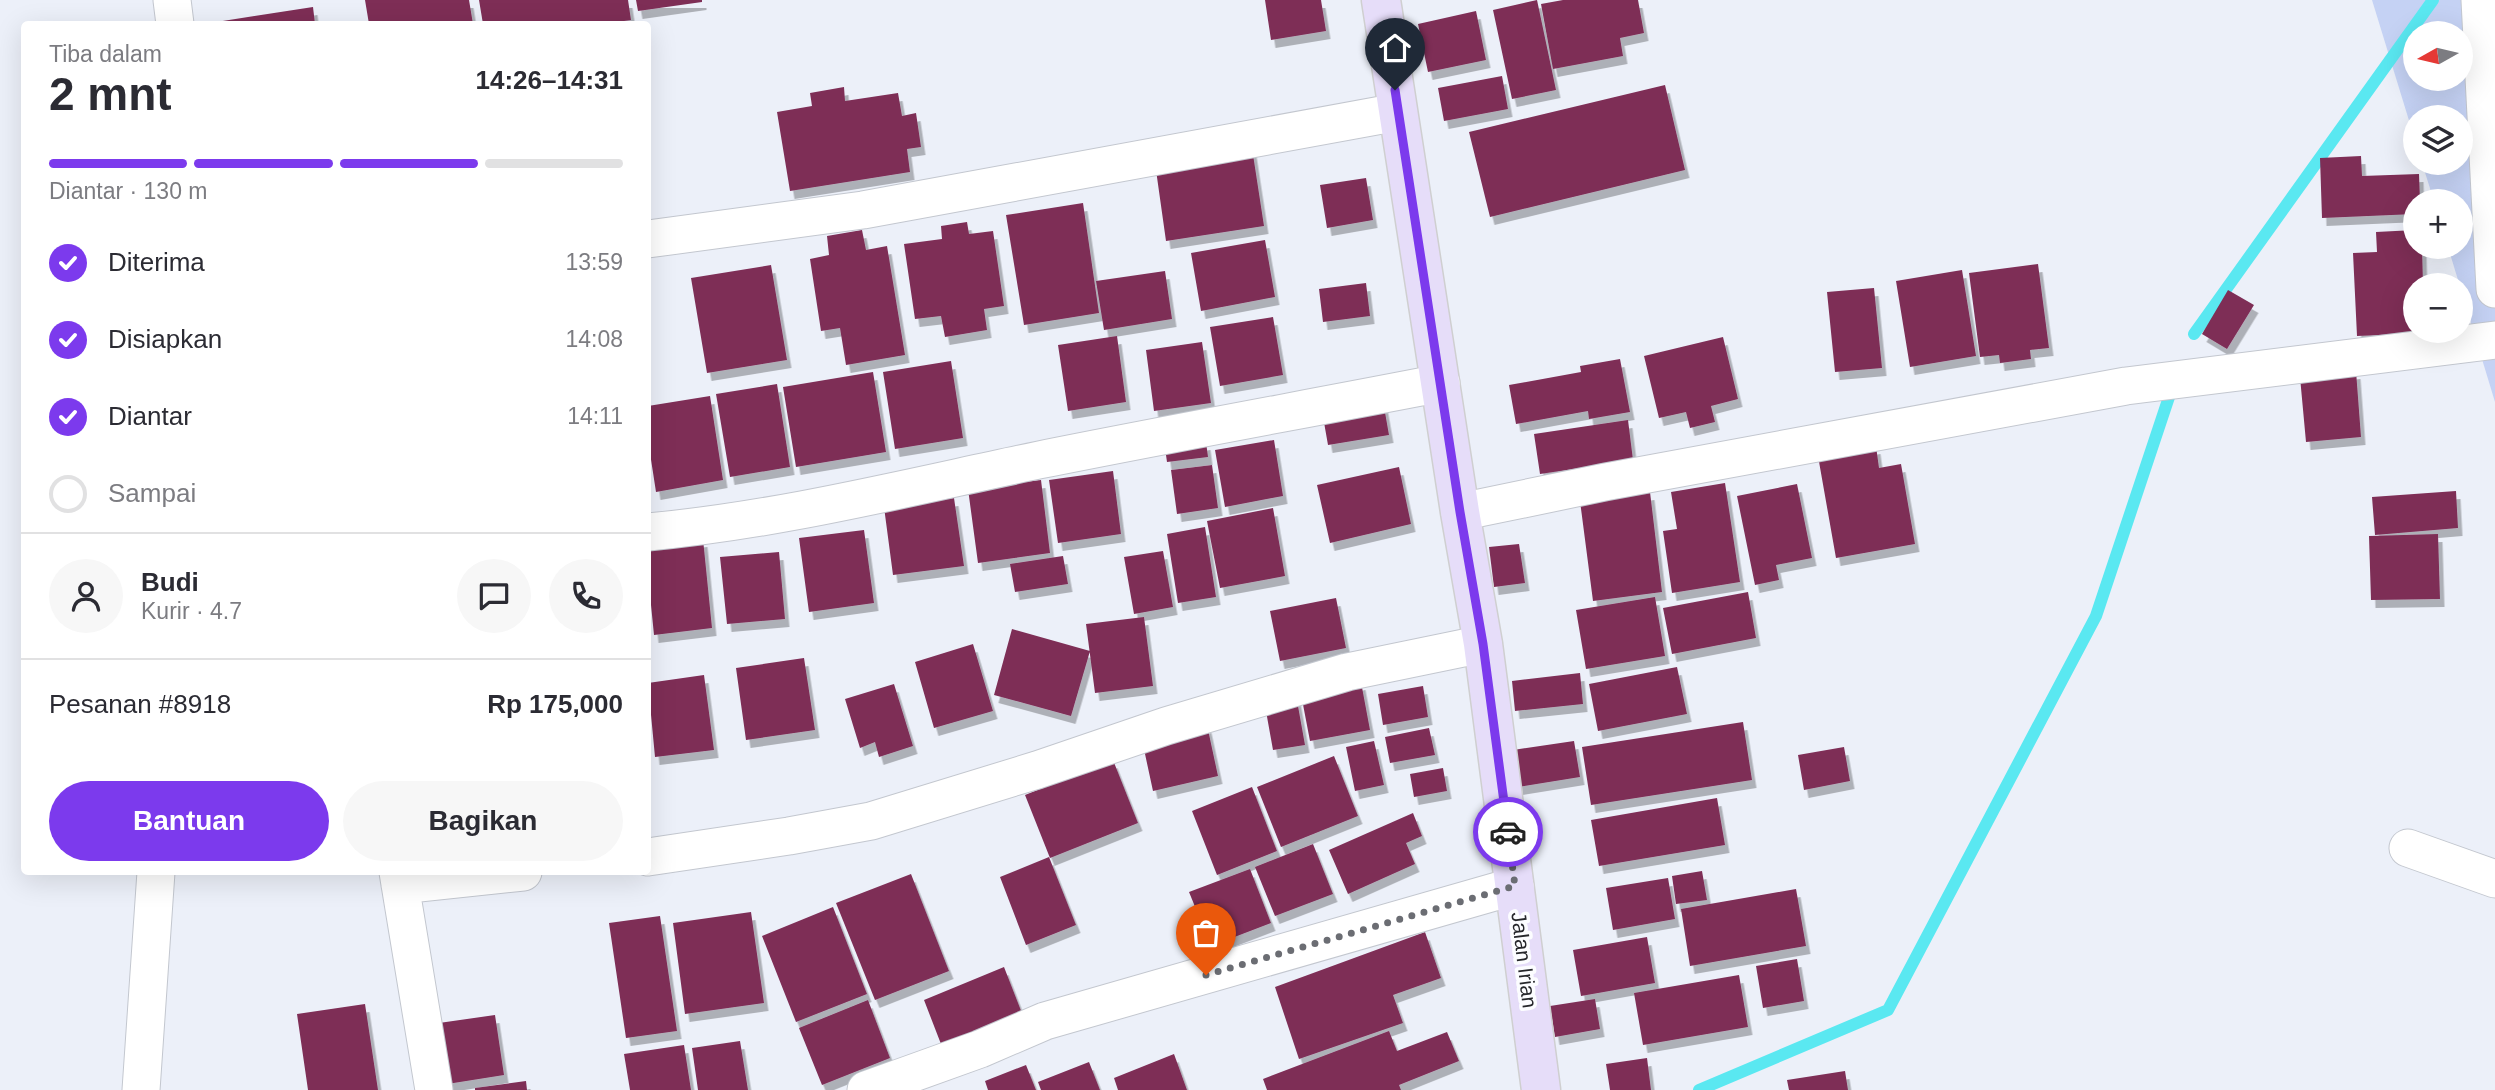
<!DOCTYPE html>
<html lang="id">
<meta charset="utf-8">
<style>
:root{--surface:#fff;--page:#f7f7f7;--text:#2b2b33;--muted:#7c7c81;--line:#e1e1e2;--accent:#7c3aed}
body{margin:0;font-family:Arial,sans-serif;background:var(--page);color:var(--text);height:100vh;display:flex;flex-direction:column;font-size:26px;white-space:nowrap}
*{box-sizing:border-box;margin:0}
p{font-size:23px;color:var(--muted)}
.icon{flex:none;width:38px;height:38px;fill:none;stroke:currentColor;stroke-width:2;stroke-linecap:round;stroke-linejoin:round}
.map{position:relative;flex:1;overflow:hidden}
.side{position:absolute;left:21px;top:21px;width:630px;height:854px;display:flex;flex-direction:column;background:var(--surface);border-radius:7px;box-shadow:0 7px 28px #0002}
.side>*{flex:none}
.needle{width:46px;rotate:262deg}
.fabs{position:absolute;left:2403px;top:21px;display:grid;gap:14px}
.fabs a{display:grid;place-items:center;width:70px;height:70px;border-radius:50%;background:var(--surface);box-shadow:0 7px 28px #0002;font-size:35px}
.pin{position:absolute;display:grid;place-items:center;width:60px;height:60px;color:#fff;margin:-72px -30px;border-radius:50% 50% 50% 0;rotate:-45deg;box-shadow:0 0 7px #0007}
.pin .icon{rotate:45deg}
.courier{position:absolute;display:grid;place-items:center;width:70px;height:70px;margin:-35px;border:5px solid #7c3aed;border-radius:50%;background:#fff;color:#222;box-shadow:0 2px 9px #0007}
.head em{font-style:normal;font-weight:600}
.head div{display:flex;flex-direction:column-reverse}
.head{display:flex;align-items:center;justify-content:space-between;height:119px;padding:0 28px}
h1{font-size:46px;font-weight:600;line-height:52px}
.bar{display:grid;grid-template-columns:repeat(4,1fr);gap:10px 7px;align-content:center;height:84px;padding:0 28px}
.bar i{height:9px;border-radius:5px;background:var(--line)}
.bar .current{background:var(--accent)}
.bar p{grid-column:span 4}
.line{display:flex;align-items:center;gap:18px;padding:0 28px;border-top:2px solid var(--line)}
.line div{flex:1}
.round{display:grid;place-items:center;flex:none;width:74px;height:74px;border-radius:37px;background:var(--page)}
ol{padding:0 28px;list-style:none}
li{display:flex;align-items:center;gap:21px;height:77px}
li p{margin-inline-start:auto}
li .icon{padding:7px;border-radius:50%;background:var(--accent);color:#fff;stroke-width:4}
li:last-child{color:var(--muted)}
li i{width:38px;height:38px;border:4px solid var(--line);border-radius:50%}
.primary-button{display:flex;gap:14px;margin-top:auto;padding:14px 28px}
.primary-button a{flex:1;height:80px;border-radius:42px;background:var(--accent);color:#fff;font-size:28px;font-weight:600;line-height:80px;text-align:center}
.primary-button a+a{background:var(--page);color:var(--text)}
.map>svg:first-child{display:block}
</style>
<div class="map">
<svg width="2495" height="1090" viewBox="0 0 2495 1090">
<defs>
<filter id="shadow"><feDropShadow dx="4.5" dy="8" stdDeviation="0" flood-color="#0004"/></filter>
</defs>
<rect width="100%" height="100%" fill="#ecf0f9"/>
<!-- green -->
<path fill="#c5d2f4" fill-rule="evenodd" d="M2372,0H2495V402L2448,247H2460V201H2434L2422,163H2460V117H2415V140ZM2415,33H2460V79H2415Z"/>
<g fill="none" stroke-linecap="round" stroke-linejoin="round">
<!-- stream -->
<path stroke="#5ae8f1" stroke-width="12" d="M2194,334L2433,0
M1699,1090L1888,1010L2096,616L2173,385"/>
</g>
<!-- building -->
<path fill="#7e2e57" filter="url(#shadow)" d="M365,0H469L473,24H369Z
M479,0H628L631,20L603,24H483Z
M636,0H702V2L638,11Z
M1265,0H1321L1326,31L1271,40Z
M1537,0L1556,90L1512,99L1493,10Z
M1563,0H1638L1644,33L1620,38L1623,56L1553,69L1541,4Z
M313,7L315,24H210V23Z
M1476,11L1486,60L1428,72L1418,24Z
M1502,76L1508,109L1444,121L1438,88Z
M1665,85L1685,170L1490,217L1469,132Z
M844,87L845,101L898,93L902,116L916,113L921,147L907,149L910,172L790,191L777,112L812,106L810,93Z
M1252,148L1264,226L1166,241L1155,163Z
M2361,156L2362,176L2419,174L2420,201H2415V214L2322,218L2320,158Z
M1366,178L1373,220L1327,228L1320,185Z
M1083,203L1099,313L1024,325L1006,215Z
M967,222L969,234L993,231L1004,306L984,309L987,330L945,337L941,316L915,319L904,244L942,239L941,226Z
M862,230L866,250L887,246L905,355L846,365L840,328L821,331L810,259L829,255L827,236Z
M2415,230V247H2422L2423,285H2415V331H2422V333L2357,336L2353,253L2377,252L2376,232Z
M1265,240L1275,297L1201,311L1191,253Z
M2038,264L2049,348L2030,350L2031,359L2000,363L1999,355L1980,357L1969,273Z
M771,265L787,360L707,373L691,278Z
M1962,270L1976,356L1910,367L1896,281Z
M1165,271L1172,319L1104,330L1096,281Z
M1366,283L1370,316L1323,322L1319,289Z
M1874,288L1882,368L1835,372L1827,292Z
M2228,290L2254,305L2227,349L2202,334Z
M1273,317L1283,375L1220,386L1210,327Z
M1117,336L1126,402L1068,411L1058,345Z
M1723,337L1738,399L1711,406L1715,422L1690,428L1686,412L1659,418L1644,356Z
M1202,342L1211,403L1154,411L1146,350Z
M1620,359L1630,412L1589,419L1588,411L1516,424L1509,385L1581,372L1580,366Z
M951,361L963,438L895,449L883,372Z
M2356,371L2361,437L2306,442L2300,377Z
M873,372L886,452L796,467L783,387Z
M777,384L790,467L730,477L716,394Z
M710,396L723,480L656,492L648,440V406Z
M1383,401L1389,435L1328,445L1322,411Z
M1628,420L1633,460L1540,474L1534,434Z
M1274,440L1283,496L1225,507L1215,450Z
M1206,442L1208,457L1167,462L1165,448Z
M1876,446L1879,468L1901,464L1915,544L1836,558L1818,456Z
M1212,465L1218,508L1177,514L1171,470Z
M1399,467L1411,524L1330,543L1317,485Z
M1113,471L1121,534L1058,543L1049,480Z
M1041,480L1050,553L978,563L968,489Z
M1725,483L1740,582L1672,593L1663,531L1677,529L1671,492Z
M1797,484L1812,558L1776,565L1779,580L1755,585L1737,496Z
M2456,491L2458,528L2375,535L2372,497Z
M1650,492L1662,592L1593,601L1580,501Z
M954,498L964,566L893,575L884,507Z
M1273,508L1285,576L1220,588L1207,521Z
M1205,527L1216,597L1178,603L1167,534Z
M864,530L874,603L809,612L799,538Z
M2438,534L2440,599L2371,600L2369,536Z
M703,539L712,628L654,635L648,575V545Z
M1519,544L1525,583L1494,587L1489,547Z
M1163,551L1173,607L1134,614L1124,557Z
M779,552L785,619L727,624L720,557Z
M1063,556L1068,584L1015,592L1010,564Z
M1748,592L1756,638L1672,654L1663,608Z
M1655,597L1665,656L1586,669L1576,610Z
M1336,598L1346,648L1280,661L1270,611Z
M1144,617L1153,686L1095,693L1086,624Z
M1012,629L1090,651L1071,716L994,695Z
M973,644L993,711L934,728L915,662Z
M804,658L815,730L746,740L736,668Z
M1677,667L1687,714L1598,731L1589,684Z
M1580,673L1583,704L1515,711L1512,681Z
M704,675L714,750L655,757L648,683Z
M1361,682L1370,730L1310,741L1301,694Z
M894,684L913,746L879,757L875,742L860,748L845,699Z
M1423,686L1428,717L1383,725L1378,694Z
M1296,695L1305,745L1273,750L1264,700Z
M1743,722L1752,780L1591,805L1582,747Z
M1207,725L1218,776L1153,791L1142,740Z
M1429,728L1435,755L1390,763L1385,737Z
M1374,741L1384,785L1355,791L1346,747Z
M1574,741L1580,777L1518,787L1513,750Z
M1844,747L1850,781L1804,790L1798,755Z
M1334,756L1358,816L1281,847L1257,787Z
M1113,760L1138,823L1050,858L1025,795Z
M1443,768L1447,791L1414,797L1410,774Z
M1252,787L1277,851L1217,875L1192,811Z
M1717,798L1725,845L1599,866L1591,820Z
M1413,813L1422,836L1406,843L1415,864L1348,894L1329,850Z
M1313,844L1333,894L1275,916L1255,867Z
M1049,857L1076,925L1026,945L1000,877Z
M1250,869L1271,923L1211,946L1189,892Z
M1702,871L1707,900L1676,904L1672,876Z
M911,874L949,971L875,1000L836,903Z
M1668,878L1675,919L1613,930L1606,888Z
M1796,889L1806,946L1690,966L1681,909Z
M833,907L867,994L796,1022L762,936Z
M751,912L764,1003L685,1014L673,923Z
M660,916L677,1031L626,1038L609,923Z
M1425,932L1441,978L1393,995L1403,1023L1299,1059L1275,987Z
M1647,937L1655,983L1581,996L1573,950Z
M1797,959L1804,1001L1763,1008L1756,966Z
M1004,967L1027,1026L946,1057L924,1000Z
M1739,975L1748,1027L1643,1045L1634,993Z
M1595,999L1600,1029L1555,1037L1550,1006Z
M868,1000L890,1058L822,1085L799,1028Z
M365,1004L378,1090H308L297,1014Z
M495,1015L504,1075L441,1085L432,1024Z
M1389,1031L1397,1051L1447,1032L1459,1061L1399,1085L1401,1090H1267L1263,1079Z
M740,1041L748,1090H698L692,1048Z
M684,1045L691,1090H630L624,1054Z
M1174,1054L1187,1090H1118L1114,1078Z
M1647,1058L1651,1090H1610L1606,1064Z
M1089,1062L1100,1090H1041L1038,1082Z
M1026,1065L1036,1090H988L985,1081Z
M1845,1071L1848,1090H1789L1787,1080Z
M526,1081L527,1090H475V1088Z"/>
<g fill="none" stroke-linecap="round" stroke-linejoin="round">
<defs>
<path id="minor" d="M172,0L175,24
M2480,0L2495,289
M648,239L863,210L1398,112
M1460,512L1605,482L2126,386L2495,340
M648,532C779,520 910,487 1039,460C1173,433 1307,409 1441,383
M2408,848L2495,879
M648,857L789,836L871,821L1037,770L1166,726L1347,672L1483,644
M398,872L434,1090
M400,885L523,872
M141,1090L156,872
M866,1090L980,1049L1045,1021L1515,886"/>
<path id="primary" d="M1381,0L1460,512L1483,644L1541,1090"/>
</defs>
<!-- minor casing -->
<use href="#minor" stroke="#c3c7cf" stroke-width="39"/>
<!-- primary casing -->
<use href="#primary" stroke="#cfcfd0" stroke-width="41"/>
<!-- minor -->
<use href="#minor" stroke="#fff" stroke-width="37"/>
<!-- primary -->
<use href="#primary" stroke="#e6ddf9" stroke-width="38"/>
</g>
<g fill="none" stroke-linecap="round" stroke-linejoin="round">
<!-- done -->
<path stroke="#6b6d73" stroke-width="7" stroke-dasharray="0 12.6" d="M1206,975L1515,886L1508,832"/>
<!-- route -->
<path stroke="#7c3aed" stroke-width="9" d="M1395,90L1460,512L1483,644L1508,832"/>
</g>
<g text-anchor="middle" stroke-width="7" stroke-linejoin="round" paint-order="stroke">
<!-- street labels -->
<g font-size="21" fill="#26272b" stroke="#fcfdff">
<text transform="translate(1524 960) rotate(83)" y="7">Jalan Irian</text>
</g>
</g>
</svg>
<div class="fabs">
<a><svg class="needle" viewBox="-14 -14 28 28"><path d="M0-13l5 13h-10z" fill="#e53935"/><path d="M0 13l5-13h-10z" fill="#7c7c81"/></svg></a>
<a><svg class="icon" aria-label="layers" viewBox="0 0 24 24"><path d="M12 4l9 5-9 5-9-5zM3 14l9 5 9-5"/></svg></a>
<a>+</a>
<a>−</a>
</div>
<div class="pin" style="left:1206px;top:975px;background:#ea580c"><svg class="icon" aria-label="bag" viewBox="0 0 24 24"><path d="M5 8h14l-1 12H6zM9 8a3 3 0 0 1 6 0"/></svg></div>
<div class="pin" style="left:1395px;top:90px;background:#1f2937"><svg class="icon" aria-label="home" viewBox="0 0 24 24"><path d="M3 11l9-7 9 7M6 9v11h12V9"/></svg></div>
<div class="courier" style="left:1508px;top:832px"><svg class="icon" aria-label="car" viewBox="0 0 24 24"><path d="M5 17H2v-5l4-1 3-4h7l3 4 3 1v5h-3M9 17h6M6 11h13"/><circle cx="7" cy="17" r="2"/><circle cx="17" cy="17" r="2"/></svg></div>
<section class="side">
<div class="head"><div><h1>2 mnt</h1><p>Tiba dalam</p></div><em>14:26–14:31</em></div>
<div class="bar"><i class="current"></i><i class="current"></i><i class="current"></i><i></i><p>Diantar · 130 m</p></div>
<ol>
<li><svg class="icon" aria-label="check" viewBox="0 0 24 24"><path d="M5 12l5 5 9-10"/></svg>Diterima<p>13:59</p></li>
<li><svg class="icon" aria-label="check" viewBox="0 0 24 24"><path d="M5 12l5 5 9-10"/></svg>Disiapkan<p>14:08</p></li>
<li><svg class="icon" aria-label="check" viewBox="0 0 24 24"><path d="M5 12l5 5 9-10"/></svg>Diantar<p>14:11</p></li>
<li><i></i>Sampai</li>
</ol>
<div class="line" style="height:126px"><a class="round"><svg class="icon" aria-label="person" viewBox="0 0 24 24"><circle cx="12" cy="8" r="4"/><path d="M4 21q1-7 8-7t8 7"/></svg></a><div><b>Budi</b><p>Kurir · 4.7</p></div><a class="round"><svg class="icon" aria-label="chat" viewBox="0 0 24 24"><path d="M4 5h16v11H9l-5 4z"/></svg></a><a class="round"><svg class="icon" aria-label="phone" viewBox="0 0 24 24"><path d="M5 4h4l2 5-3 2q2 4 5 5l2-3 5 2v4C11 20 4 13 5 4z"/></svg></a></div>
<div class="line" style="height:91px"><div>Pesanan #8918</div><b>Rp 175,000</b></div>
<div class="primary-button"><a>Bantuan</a><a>Bagikan</a></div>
</section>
</div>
